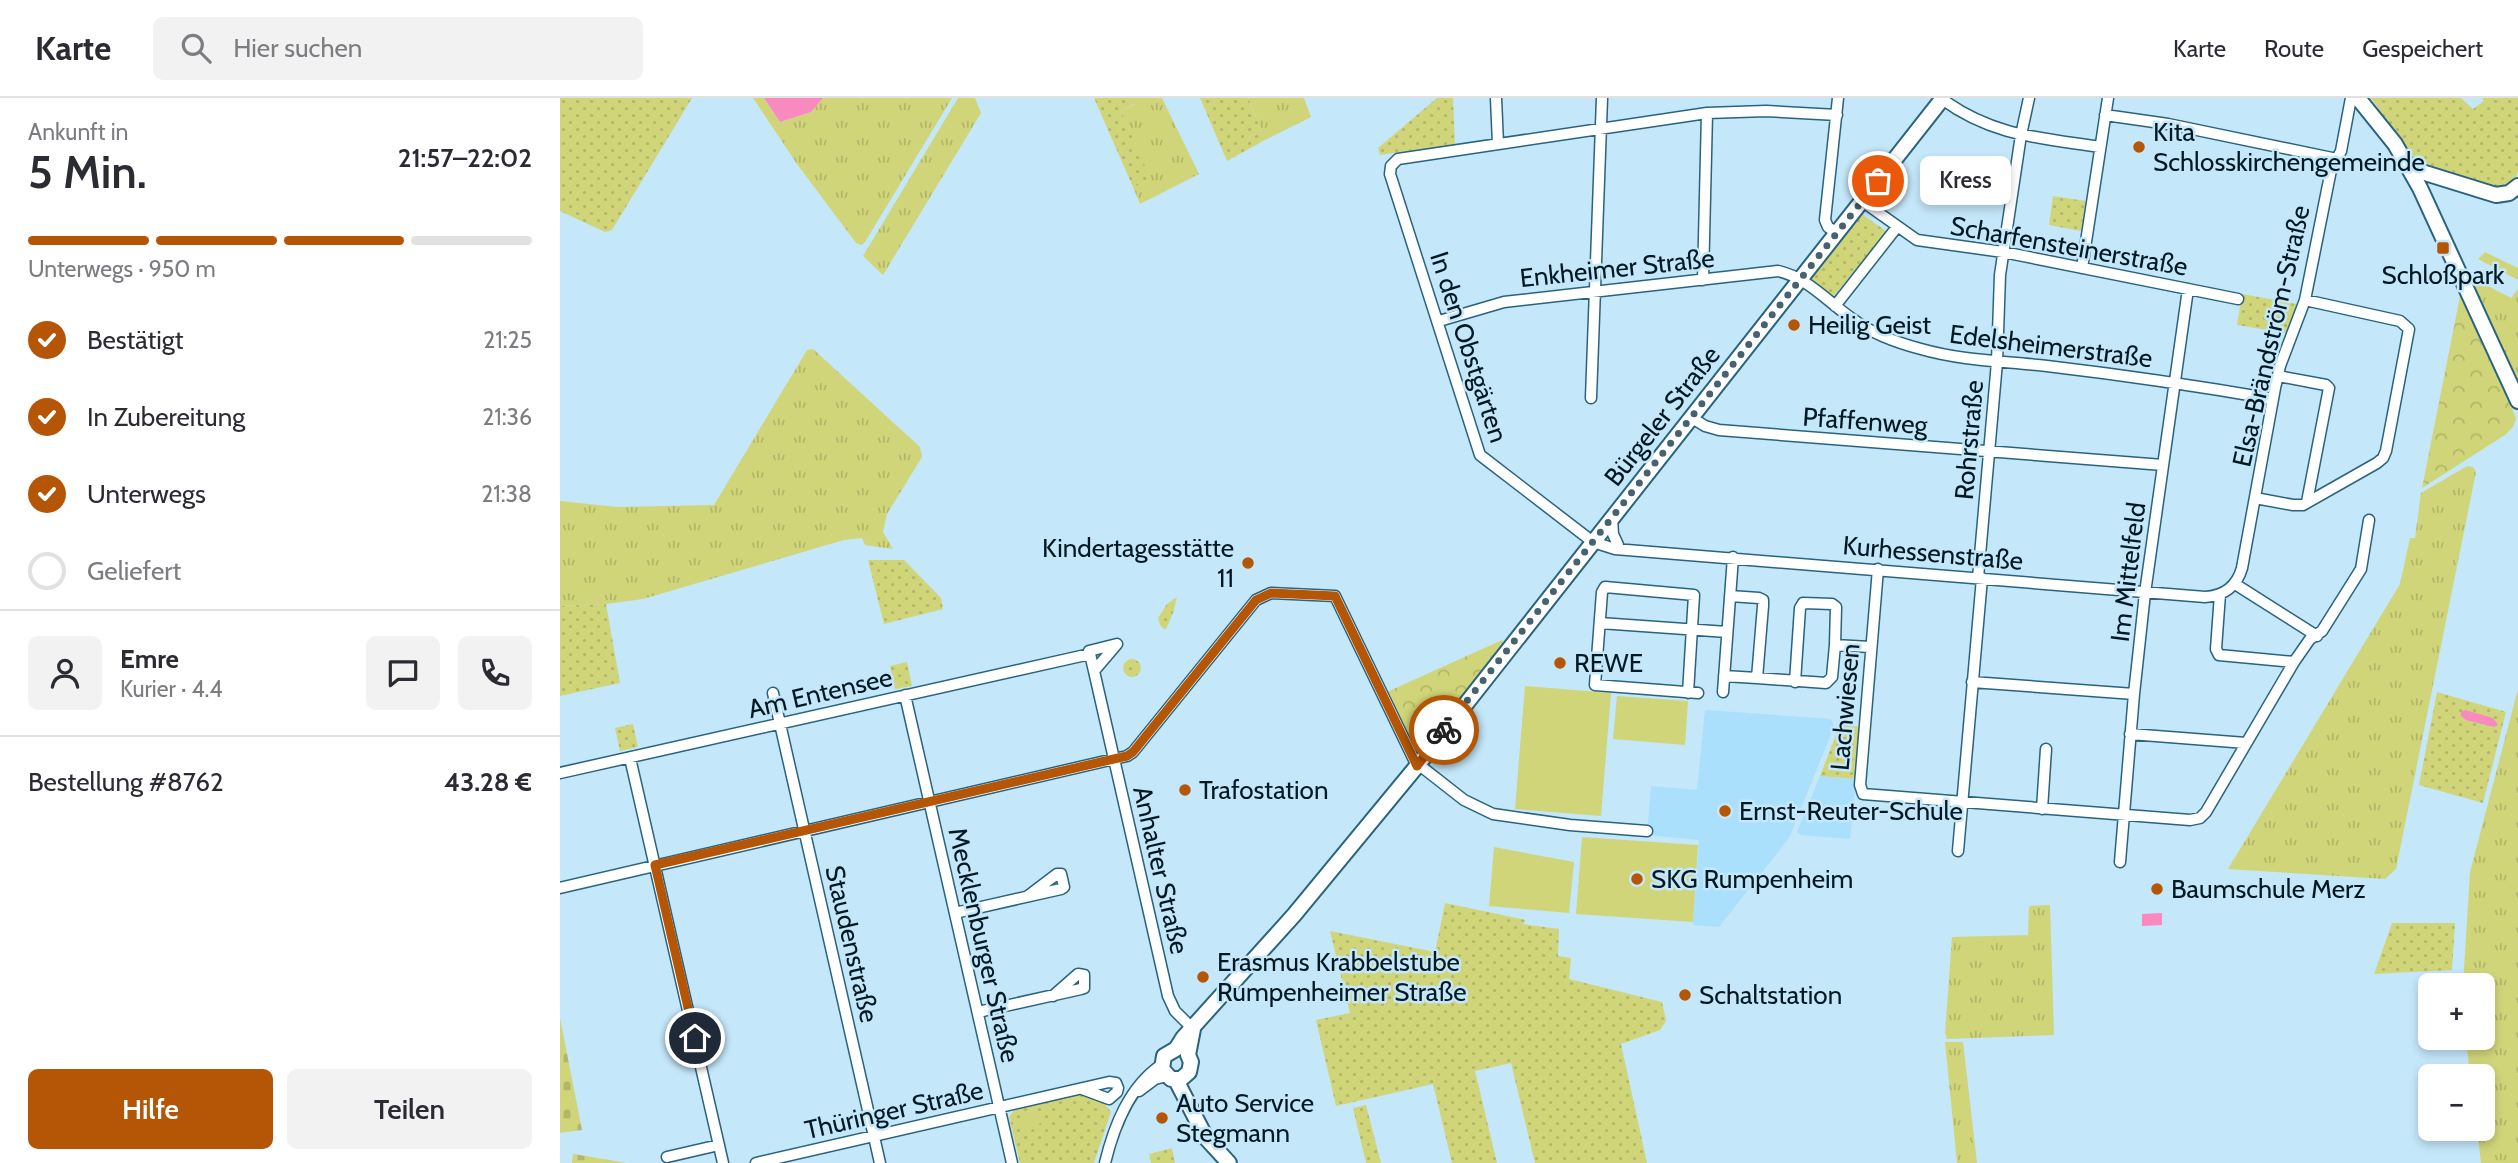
<!DOCTYPE html>
<html lang="de">
<meta charset="utf-8">
<style>
:root{--surface:#fff;--page:#f2f2f3;--text:#2b2b33;--muted:#7c7c81;--line:#e1e1e2;--accent:#b45606}
body{margin:0;font-family:Cabin,sans-serif;background:var(--page);color:var(--text);height:100vh;display:flex;flex-direction:column;font-size:26px;white-space:nowrap}
*{box-sizing:border-box;margin:0}
p{font-size:23px;color:var(--muted)}
.icon{flex:none;width:38px;height:38px;fill:none;stroke:currentColor;stroke-width:2;stroke-linecap:round;stroke-linejoin:round}
.map{position:relative;flex:1;overflow:hidden}
.panel{display:flex;flex-direction:column;background:var(--surface);width:560px}
.panel>*{flex:none}
.tools{position:absolute;left:1858px;top:875px;display:grid;gap:14px}
.tools a{display:grid;place-items:center;width:77px;height:77px;border-radius:10px;background:var(--surface);box-shadow:0 4px 10px #0003;font-size:35px}
.pin{position:absolute;display:grid;place-items:center;width:60px;height:60px;color:#fff;margin:-30px;border:4px solid #fff;border-radius:50%;box-shadow:0 2px 7px #0007}
.courier{position:absolute;display:grid;place-items:center;width:70px;height:70px;margin:-35px;border:5px solid #b45606;border-radius:50%;background:#fff;color:#222;box-shadow:0 2px 9px #0007}
.bubble{position:absolute;height:49px;border-radius:10px;background:var(--surface);box-shadow:0 4px 10px #0003;font-size:23px;font-weight:600;line-height:49px;text-align:center}
.headline em{font-style:normal;font-weight:600}
.headline div{display:flex;flex-direction:column-reverse}
.headline{display:flex;align-items:center;justify-content:space-between;height:119px;padding:0 28px}
h1{font-size:46px;font-weight:600;line-height:52px}
.bar{display:grid;grid-template-columns:repeat(4,1fr);gap:10px 7px;align-content:center;height:84px;padding:0 28px}
.bar i{height:9px;border-radius:5px;background:var(--line)}
.bar .current{background:var(--accent)}
.bar p{grid-column:span 4}
.line{display:flex;align-items:center;gap:18px;padding:0 28px;border-top:2px solid var(--line)}
.line div{flex:1}
.round{display:grid;place-items:center;flex:none;width:74px;height:74px;border-radius:10px;background:var(--page)}
ol{padding:0 28px;list-style:none}
li{display:flex;align-items:center;gap:21px;height:77px}
li p{margin-inline-start:auto}
li .icon{padding:7px;border-radius:50%;background:var(--accent);color:#fff;stroke-width:4}
li:last-child{color:var(--muted)}
li i{width:38px;height:38px;border:4px solid var(--line);border-radius:50%}
.button{display:flex;gap:14px;margin-top:auto;padding:14px 28px}
.button a{flex:1;height:80px;border-radius:10px;background:var(--accent);color:#fff;font-size:28px;font-weight:600;line-height:80px;text-align:center}
.button a+a{background:var(--page);color:var(--text)}
header{display:flex;align-items:center;gap:42px;box-sizing:border-box;height:98px;padding:0 35px;background:var(--surface);border-bottom:2px solid var(--line)}
header strong{font-size:33px}
nav{display:flex;gap:38px;margin-inline-start:auto;font-size:24px}
.search{width:490px;height:63px;background:var(--page);display:flex;align-items:center;gap:18px;box-sizing:border-box;padding:0 24px;border-radius:10px;color:var(--muted);font-size:26px}
main{display:flex;flex:1;min-height:0}
.map>svg:first-child{display:block}
</style>
<header>
<strong>Karte</strong>
<div class="search"><svg class="icon" aria-label="search" viewBox="0 0 24 24"><circle cx="10" cy="10" r="6"/><path d="M15 15l6 6"/></svg>Hier suchen</div>
<nav><a>Karte</a><a>Route</a><a>Gespeichert</a></nav>
</header>
<main>
<section class="panel">
<div class="headline"><div><h1>5 Min.</h1><p>Ankunft in</p></div><em>21:57–22:02</em></div>
<div class="bar"><i class="current"></i><i class="current"></i><i class="current"></i><i></i><p>Unterwegs · 950 m</p></div>
<ol>
<li><svg class="icon" aria-label="check" viewBox="0 0 24 24"><path d="M5 12l5 5 9-10"/></svg>Bestätigt<p>21:25</p></li>
<li><svg class="icon" aria-label="check" viewBox="0 0 24 24"><path d="M5 12l5 5 9-10"/></svg>In Zubereitung<p>21:36</p></li>
<li><svg class="icon" aria-label="check" viewBox="0 0 24 24"><path d="M5 12l5 5 9-10"/></svg>Unterwegs<p>21:38</p></li>
<li><i></i>Geliefert</li>
</ol>
<div class="line" style="height:126px"><a class="round"><svg class="icon" aria-label="person" viewBox="0 0 24 24"><circle cx="12" cy="8" r="4"/><path d="M4 21q1-7 8-7t8 7"/></svg></a><div><b>Emre</b><p>Kurier · 4.4</p></div><a class="round"><svg class="icon" aria-label="chat" viewBox="0 0 24 24"><path d="M4 5h16v11H9l-5 4z"/></svg></a><a class="round"><svg class="icon" aria-label="phone" viewBox="0 0 24 24"><path d="M5 4h4l2 5-3 2q2 4 5 5l2-3 5 2v4C11 20 4 13 5 4z"/></svg></a></div>
<div class="line" style="height:91px"><div>Bestellung #8762</div><b>43.28 €</b></div>
<div class="button"><a>Hilfe</a><a>Teilen</a></div>
</section>
<div class="map">
<svg width="1958" height="1065" viewBox="0 0 1958 1065">
<defs>
<pattern id="grass-tufts" width="24" height="20" patternUnits="userSpaceOnUse" patternTransform="scale(1.75)"><rect width="24" height="20" fill="#d1d579"/><path d="M3 7l-1-3M5 7V3M7 7l1-3M15 17l-1-3M17 17v-4M19 17l1-3" fill="none" stroke="#b2b668"/></pattern>
<pattern id="forest-crowns" width="20" height="18" patternUnits="userSpaceOnUse" patternTransform="scale(1.75)"><rect width="20" height="18" fill="#d1d579"/><path d="M2 6a3 3 0 1 1 6 0M12 15a3 3 0 1 1 6 0" fill="none" stroke="#b2b668"/></pattern>
<pattern id="cemetery-stones" width="16" height="16" patternUnits="userSpaceOnUse" patternTransform="scale(1.75)"><rect width="16" height="16" fill="#d1d579"/><path d="M2 7V4a2 2 0 0 1 4 0v3zM10 15v-3a2 2 0 0 1 4 0v3z" fill="#b2b668"/></pattern>
<pattern id="park-dots" width="8" height="8" patternUnits="userSpaceOnUse" patternTransform="scale(1.75)"><rect width="8" height="8" fill="#d1d579"/><path d="M2 2h.1M6 6h.1" fill="none" stroke="#b2b668" stroke-width="1.8" stroke-linecap="round"/></pattern>
</defs>
<rect width="100%" height="100%" fill="#c4e7f9"/>
<!-- built -->
<path fill="#aae0fc" d="M1145,612L1271,621L1274,629L1229,740L1159,829L1133,827L1139,742L1087,737L1091,688L1137,692Z
M1260,678L1296,681L1290,741L1241,737L1237,734Z"/>
<!-- grass -->
<path fill="url(#grass-tufts)" d="M193,0H204L220,24L251,14L263,0H392L305,144L301,147L296,145L237,66Z
M398,0H415L421,15L323,177L303,158Z
M573,0H602L639,76L580,106L573,89L590,82L561,13L575,6Z
M688,0H744L751,19L705,42Z
M1925,154L1958,170V182L1918,161Z
M1911,179L1951,200L1958,191V294L1912,192Z
M253,251L360,349L362,359L327,416L323,434L333,451L305,447L302,440L284,442L83,501L46,506L0,508V403L57,409L154,407L247,252Z
M1907,368L1913,369L1916,374L1836,771L1825,781L1668,771L1840,486L1850,440H1855L1861,395Z
M1958,591V1065H1921L1917,1031H1923V978H1910L1906,940H1923V887H1903L1910,774Z
M1490,807L1494,937L1387,941L1385,935L1392,839L1468,837L1469,808Z
M1385,944H1403L1417,1065H1397Z"/>
<!-- forest -->
<path fill="url(#forest-crowns)" d="M1901,193L1956,320L1953,329L1945,337L1862,390Z
M942,542L945,549L866,642L853,647L827,594Z"/>
<!-- cemetery -->
<path fill="url(#cemetery-stones)" d="M0,920L22,1032L0,1035Z
M13,1056H14L66,1065H12Z"/>
<!-- park -->
<path fill="url(#park-dots)" d="M0,0H132L52,132L45,134L0,113Z
M534,0H573L576,5L561,13L591,82L573,89Z
M640,0H688L705,42L667,63Z
M877,0H893L895,46L820,57L818,50Z
M1811,0H1901L1913,11L1924,3L1922,0H1958V73C1955,84 1950,88 1939,92L1856,65Z
M1493,98L1526,103L1521,133L1489,127Z
M1302,116L1327,134L1273,199L1250,181Z
M1682,196L1737,206L1726,235L1677,227Z
M308,462H344L381,500L383,511L324,526Z
M617,499L613,515L606,531H604L600,527L598,520L607,506Z
M46,506L60,585L0,598V508Z
M563 570a9 9 0 1 1 18 0a9 9 0 1 1-18 0Z
M347,564L352,588L335,591L330,568Z
M1877,594L1946,614L1923,705L1859,687Z
M73,626L78,649L60,653L55,630Z
M1283,626L1300,629L1296,681L1260,678L1279,629Z
M885,805L966,822L963,826L999,831L998,858L1011,860L1009,881L1102,904L1106,923L1100,932L1061,946L1087,1065H975L951,965L915,973L937,1065H892L873,986L776,1008L756,922L790,915L770,833L875,854Z
M1832,825H1895L1892,872L1814,876Z
M520,996L544,1005L551,1014L534,1065H460L449,1019L455,1011Z
M806,1007L821,1065H806L793,1010Z
M612,1050L615,1065H591L589,1056Z"/>
<!-- pitch -->
<path fill="#d1d579" d="M965,588L1051,595L1041,718L955,711Z
M1057,598L1128,603L1125,647L1053,641Z
M1022,739L1138,747L1133,824L1016,816Z
M934,749L1014,764L1009,815L929,808Z
M476,1012L484,1022L467,1036L459,1026Z"/>
<!-- water -->
<path fill="#f88abf" d="M204,0H263L251,14L220,24Z
M1905,612L1933,620L1938,627L1934,629L1906,622L1901,618V614Z
M1602,815V827L1582,828V816Z"/>
<g fill="none" stroke-linecap="round" stroke-linejoin="round">
<defs>
<path id="street" d="M936,0L938,46
M1382,1C1432,38 1481,40 1540,49
M1277,17L1206,13L1147,15L838,61L831,68L830,76L920,357L1033,444L1055,451L1645,499C1664,498 1677,488 1682,470L1715,290L1720,268L1745,202L1771,72L1781,53L1791,0
M1545,17L1608,26L1777,61
M1302,103L1357,142L1443,154L1678,201
M1277,135L1268,129L1265,122L1278,0
M1522,170L1548,0
M1143,182L1147,15
M1275,208L1337,129
M879,223L944,204L1218,173C1247,179 1270,206 1294,222C1313,236 1338,245 1361,251C1403,263 1445,263 1487,268C1563,277 1638,288 1713,301
M1718,278L1766,287L1769,290L1747,404
M1031,300L1042,0
M1132,320L1145,328L1159,332L1603,367
M1695,400L1733,407H1743L1817,365L1823,360L1826,353L1849,231L1840,223L1745,202
M1052,421L1053,436L1058,447
M1318,471L1300,687L1303,696L1630,722L1640,720L1646,714L1734,564L1750,541L1762,533L1801,471L1809,422
M1418,480L1437,264L1440,177L1461,37L1469,0
M1675,486L1757,538
M1660,496L1656,551L1659,557L1734,564
M1040,525L1167,534
M534,573L608,898L615,913L633,931
M1164,578L1197,580L1203,508V502L1199,500L1170,498
M1197,580L1266,585L1272,579L1275,547L1310,549
M1235,584L1240,510L1243,505L1272,506L1276,509L1275,547
M1412,584L1574,596
M1163,594L1173,459
M213,595L320,1065
M1128,595L1134,497L1045,489L1042,494L1035,587L1138,595
M345,597L452,1065
M1570,636L1686,645
M70,660L163,1065
M858,666L904,702L933,716L1010,727L1087,733
M0,675L530,556L529,553L557,546L534,573L530,556
M1482,711L1486,651
M1398,753L1422,480
M1560,764L1574,596L1585,495L1628,191
M0,790L567,658L573,654L696,502L711,495L775,498L857,668
M395,815L501,791L504,789L501,776H497L468,798
M418,914L521,891L524,890V877L518,876L493,898
M579,993L595,981L607,978
M107,1059L159,1047
M196,1065L549,984L556,985L558,990L557,994L549,1001L522,991
M545,1065C554,1028 569,989 601,967"/>
<path id="secondary" d="M1798,0L1835,46L1860,90L1958,303
M1849,70L1936,97L1949,95L1958,88
M633,931L628,957L631,964L629,974L621,981H611L602,971L604,958L616,951L623,940L734,817L857,668L1383,0
M616,982L646,1040L669,1065"/>
</defs>
<!-- street casing -->
<use href="#street" stroke="#29637e" stroke-width="13"/>
<!-- secondary casing -->
<use href="#secondary" stroke="#29637e" stroke-width="18"/>
<!-- street -->
<use href="#street" stroke="#fff" stroke-width="10"/>
<!-- secondary -->
<use href="#secondary" stroke="#fff" stroke-width="14"/>
</g>
<g fill="none" stroke-linecap="round" stroke-linejoin="round">
<!-- done -->
<path stroke="#46616f" stroke-width="7" stroke-dasharray="0 12.6" d="M884,632L1318,83"/>
<!-- route -->
<path stroke="#b45606" stroke-width="9" d="M135,940L95,767L567,658L573,654L696,502L711,495L775,498L857,668L884,632"/>
</g>
<!-- markers -->
<g fill="#b45606" stroke="#c4e7f9" stroke-width="2.5">
<circle cx="1579" cy="49" r="7"/>
<rect x="1876" y="143" width="14" height="14" rx="3.5"/>
<circle cx="1234" cy="227" r="7"/>
<circle cx="688" cy="465" r="7"/>
<circle cx="1000" cy="565" r="7"/>
<circle cx="625" cy="692" r="7"/>
<circle cx="1165" cy="713" r="7"/>
<circle cx="1077" cy="781" r="7"/>
<circle cx="1597" cy="791" r="7"/>
<circle cx="643" cy="879" r="7"/>
<circle cx="1125" cy="897" r="7"/>
<circle cx="602" cy="1020" r="7"/>
</g>
<g text-anchor="middle" stroke-width="5" stroke-linejoin="round" paint-order="stroke">
<!-- poi labels -->
<g font-size="26" fill="#021924" stroke="#c4e7f9" text-anchor="start">
<text x="1593" y="43">Kita<tspan x="1593" dy="30">Schlosskirchengemeinde</tspan></text>
<text x="1883" y="186" text-anchor="middle">Schloßpark</text>
<text x="1248" y="236">Heilig Geist</text>
<text x="674" y="459" text-anchor="end">Kindertagesstätte<tspan x="674" dy="30">11</tspan></text>
<text x="1014" y="574">REWE</text>
<text x="639" y="701">Trafostation</text>
<text x="1179" y="722">Ernst-Reuter-Schule</text>
<text x="1091" y="790">SKG Rumpenheim</text>
<text x="1611" y="800">Baumschule Merz</text>
<text x="657" y="873">Erasmus Krabbelstube<tspan x="657" dy="30">Rumpenheimer Straße</tspan></text>
<text x="1139" y="906">Schaltstation</text>
<text x="616" y="1014">Auto Service<tspan x="616" dy="30">Stegmann</tspan></text>
</g>
<!-- street labels -->
<g font-size="26" fill="#021924" stroke="#c4e7f9">
<text transform="translate(1509 148) rotate(10)" y="9">Scharfensteinerstraße</text>
<text transform="translate(1057 170) rotate(-6)" y="9">Enkheimer Straße</text>
<text transform="translate(1711 238) rotate(-77)" y="9">Elsa-Brändström-Straße</text>
<text transform="translate(1491 248) rotate(7)" y="9">Edelsheimerstraße</text>
<text transform="translate(909 249) rotate(72)" y="9">In den Obstgärten</text>
<text transform="translate(1102 318) rotate(-52)" y="9">Bürgeler Straße</text>
<text transform="translate(1305 323) rotate(4)" y="9">Pfaffenweg</text>
<text transform="translate(1409 342) rotate(-85)" y="9">Rohrstraße</text>
<text transform="translate(1373 455) rotate(5)" y="9">Kurhessenstraße</text>
<text transform="translate(1568 474) rotate(-83)" y="9">Im Mittelfeld</text>
<text transform="translate(260 595) rotate(-13)" y="9">Am Entensee</text>
<text transform="translate(1285 609) rotate(-85)" y="9">Lachwiesen</text>
<text transform="translate(601 772) rotate(77)" y="9">Anhalter Straße</text>
<text transform="translate(292 846) rotate(77)" y="9">Staudenstraße</text>
<text transform="translate(424 847) rotate(77)" y="9">Mecklenburger Straße</text>
<text transform="translate(334 1012) rotate(-13)" y="9">Thüringer Straße</text>
</g>
</g>
</svg>
<div class="tools">
<a>+</a>
<a>−</a>
</div>
<div class="pin" style="left:1318px;top:83px;background:#ea580c"><svg class="icon" aria-label="bag" viewBox="0 0 24 24"><path d="M5 8h14l-1 12H6zM9 8a3 3 0 0 1 6 0"/></svg></div>
<div class="pin" style="left:135px;top:940px;background:#1f2937"><svg class="icon" aria-label="home" viewBox="0 0 24 24"><path d="M3 11l9-7 9 7M6 9v11h12V9"/></svg></div>
<div class="courier" style="left:884px;top:632px"><svg class="icon" aria-label="bike" viewBox="0 0 24 24"><circle cx="6" cy="16" r="4"/><circle cx="18" cy="16" r="4"/><path d="M6 16l4-8h5l3 8M10 8l3 8H6M13 5h3"/></svg></div>
<div class="bubble" style="left:1360px;top:58px;width:91px">Kress</div>
</div>
</main>
